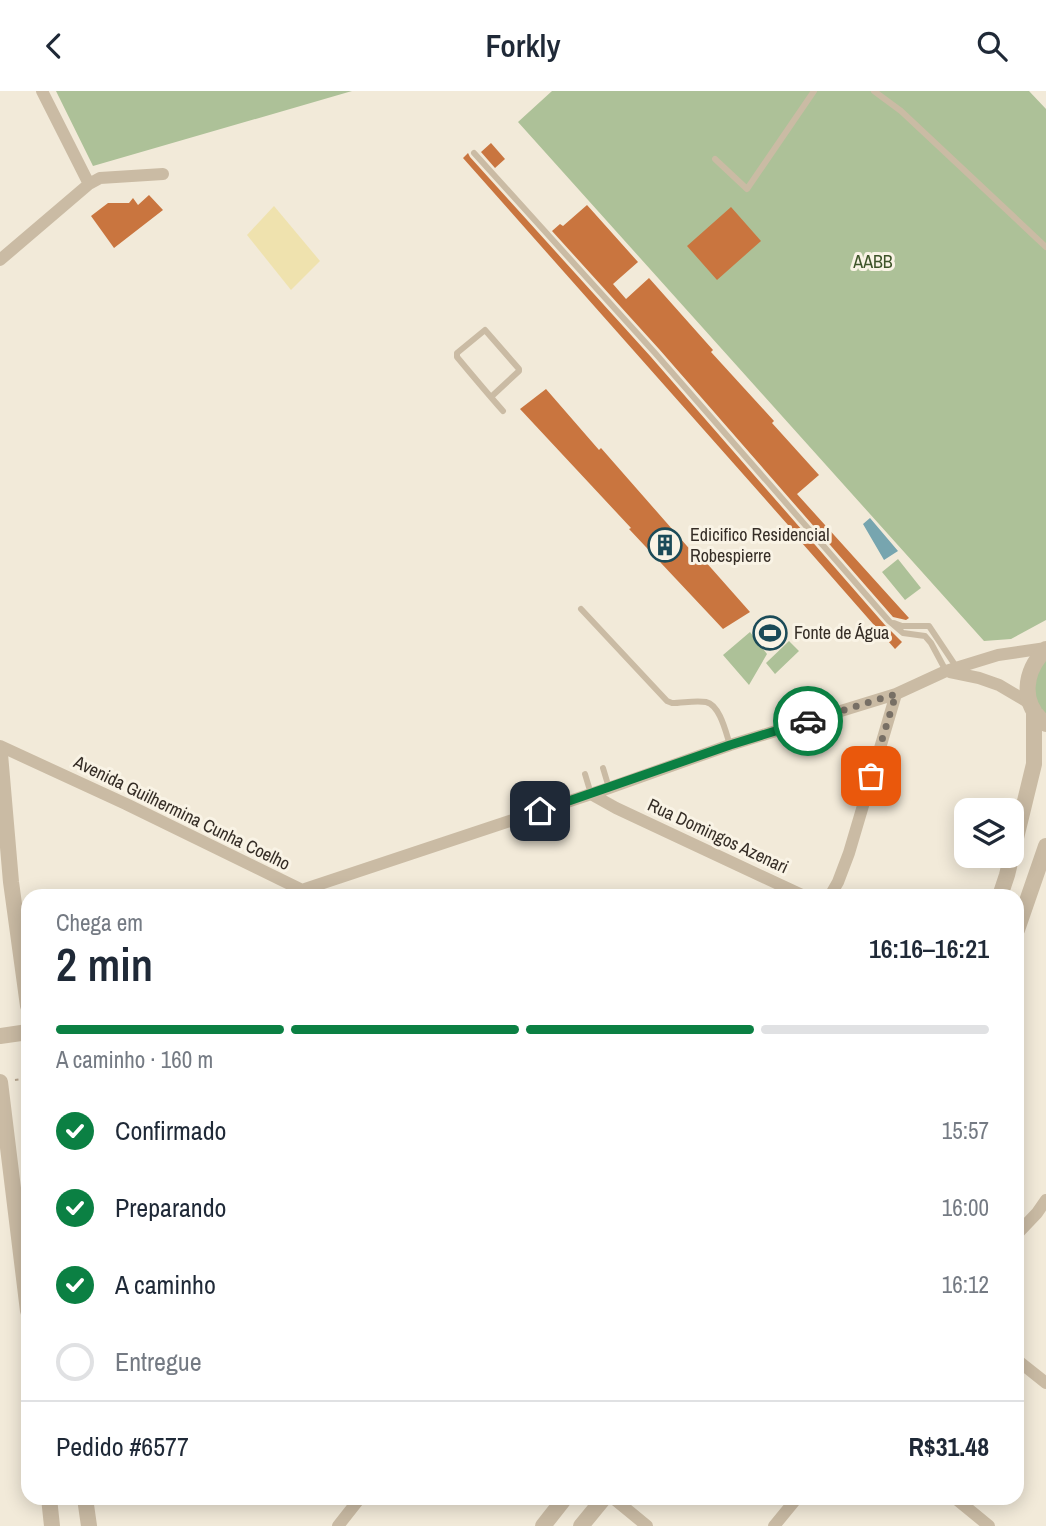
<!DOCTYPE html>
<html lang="pt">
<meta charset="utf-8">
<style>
:root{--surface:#fff;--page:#f2f2f3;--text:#1f2937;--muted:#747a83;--line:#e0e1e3;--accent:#0b8043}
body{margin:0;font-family:"Archivo Narrow",sans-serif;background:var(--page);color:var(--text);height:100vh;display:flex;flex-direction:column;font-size:26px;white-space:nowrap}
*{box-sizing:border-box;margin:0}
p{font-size:23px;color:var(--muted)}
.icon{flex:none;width:38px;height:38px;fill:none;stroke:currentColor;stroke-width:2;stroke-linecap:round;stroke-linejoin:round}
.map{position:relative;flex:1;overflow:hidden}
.panel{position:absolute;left:21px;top:798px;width:1003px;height:616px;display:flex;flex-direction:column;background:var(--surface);border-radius:21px;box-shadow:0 4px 18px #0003}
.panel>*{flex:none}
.controls{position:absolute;left:954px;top:707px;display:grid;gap:14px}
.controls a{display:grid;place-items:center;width:70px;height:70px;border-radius:14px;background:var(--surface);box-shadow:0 4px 18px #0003;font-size:35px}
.pin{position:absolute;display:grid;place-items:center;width:60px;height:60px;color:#fff;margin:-30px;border-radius:14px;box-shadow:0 4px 10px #0006}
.courier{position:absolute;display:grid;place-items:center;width:70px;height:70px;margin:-35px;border:5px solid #0b8043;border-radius:50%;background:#fff;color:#222;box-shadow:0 2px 9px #0007}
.overview em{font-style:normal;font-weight:600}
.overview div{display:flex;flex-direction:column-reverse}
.overview{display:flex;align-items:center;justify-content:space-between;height:119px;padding:0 35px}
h1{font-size:46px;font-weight:600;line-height:52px}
.bar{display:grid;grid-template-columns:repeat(4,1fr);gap:10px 7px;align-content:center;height:84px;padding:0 35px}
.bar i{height:9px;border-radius:5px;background:var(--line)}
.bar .selected{background:var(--accent)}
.bar p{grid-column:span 4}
.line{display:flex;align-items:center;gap:18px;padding:0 35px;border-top:2px solid var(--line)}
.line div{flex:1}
ol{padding:0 35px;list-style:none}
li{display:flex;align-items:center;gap:21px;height:77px}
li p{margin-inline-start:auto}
li .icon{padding:7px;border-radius:50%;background:var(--accent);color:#fff;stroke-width:4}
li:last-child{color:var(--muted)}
li i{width:38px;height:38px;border:4px solid var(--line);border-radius:50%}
header{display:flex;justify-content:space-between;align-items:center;height:91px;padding:0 35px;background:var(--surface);font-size:32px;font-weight:600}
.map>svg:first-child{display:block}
</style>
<header><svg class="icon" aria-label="back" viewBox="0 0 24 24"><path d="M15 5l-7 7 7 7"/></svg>Forkly<svg class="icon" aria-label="search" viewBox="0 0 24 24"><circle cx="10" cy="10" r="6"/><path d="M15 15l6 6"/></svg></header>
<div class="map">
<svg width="1046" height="1435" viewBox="0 0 1046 1435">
<rect width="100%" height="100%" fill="#f2ead9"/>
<!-- green -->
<path fill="#adc198" d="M56,0H352L93,75Z
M552,0H1029L1046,18V529L1011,548L984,550L518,31Z
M898,468L921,497L905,509L882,481Z
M750,541L767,563L749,594L723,564Z
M789,550L799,560L775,583L766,572Z
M1046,560V626L1038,620L1031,576Z"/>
<!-- sand -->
<path fill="#efe2ae" d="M274,115L320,170L291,199L247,144Z"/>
<!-- water -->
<path fill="#77a5af" d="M870,427L898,460L884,469L863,433Z
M768,525L785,547L773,557L753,536Z"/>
<!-- building -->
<path fill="#c9753f" d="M491,52L505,68L495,77L481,61Z
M468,62L470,66L651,266L885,534L902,551L895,558L795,444L796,443L463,67Z
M149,104L163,119L114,157L91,125L108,112H129L133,107L138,114Z
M587,114L638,171L613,193L626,208L649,187L713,259L711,261L774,330L772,332L819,384L797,403L909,527L906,529L893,526L659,258L552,140L560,133L563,135Z
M731,116L761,150L717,189L687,155Z
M546,298L599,359L601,357L701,471L704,469L750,521L723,538L629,438L631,437L520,318Z"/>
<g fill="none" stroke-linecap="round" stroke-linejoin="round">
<!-- path -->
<path stroke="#b6a58f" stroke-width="2" stroke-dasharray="3.5 3.5" stroke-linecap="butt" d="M15,989L28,987"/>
<!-- service -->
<path stroke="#cabba4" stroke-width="6" d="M874,0L901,20L1046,156
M474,62L655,262L889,530L903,542L925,545L931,552L946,580
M715,68L747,98L814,0
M491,306L519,280V278L485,239L457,262V266C472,284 487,302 503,320
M581,518L667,610L672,612C683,612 695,609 706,611C720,614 726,642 730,654
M894,532L902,535H929L957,577
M603,677L609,697
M585,683L591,703"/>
<!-- minor -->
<path stroke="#cabba4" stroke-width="12" d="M42,0L89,93
M0,169L89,93L100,87L163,83
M950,581L979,587L999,594L1031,613
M0,655L126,713L302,799L609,697L730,654L896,603L946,580L998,564L1046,557
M591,703L616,717L804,805
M830,805L838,791L849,762L896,603
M1017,1143L1037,1122L1046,1109
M1017,1269L1046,1292
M613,1407L647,1435
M955,1407L989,1435
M338,1435L360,1407
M774,1435L797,1407"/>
<!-- tertiary -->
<path stroke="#cabba4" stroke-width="16" d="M1046,558C1024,580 1019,612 1046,633
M0,663L11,791L28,915
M1000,805L1007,784L1034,673V620
M1017,839L1046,755
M0,945L28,941
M0,991L28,1220
M49,1407L52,1435
M85,1407L89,1435
M543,1435L565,1407
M581,1435L604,1407"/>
</g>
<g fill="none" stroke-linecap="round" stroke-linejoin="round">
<!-- done -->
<path stroke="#776f65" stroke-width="7" stroke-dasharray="0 12.6" d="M808,630L896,603L871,685"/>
<!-- route -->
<path stroke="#0b8043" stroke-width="9" d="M540,720L730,654L808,630"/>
</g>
<!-- icons -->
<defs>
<symbol id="building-ring" viewBox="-11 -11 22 22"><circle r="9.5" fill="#f9f3e5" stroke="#1b4b58" stroke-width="1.5"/><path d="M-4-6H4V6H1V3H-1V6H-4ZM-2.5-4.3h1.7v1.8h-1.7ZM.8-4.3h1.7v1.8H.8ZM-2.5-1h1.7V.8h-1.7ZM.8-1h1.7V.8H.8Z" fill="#1b4b58"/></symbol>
<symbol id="stadium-ring" viewBox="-11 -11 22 22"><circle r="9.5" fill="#f9f3e5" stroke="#1b4b58" stroke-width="1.5"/><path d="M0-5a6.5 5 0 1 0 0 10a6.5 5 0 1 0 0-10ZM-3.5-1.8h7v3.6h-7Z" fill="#1b4b58"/></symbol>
</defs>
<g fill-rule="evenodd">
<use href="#building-ring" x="646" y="435" width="38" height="38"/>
<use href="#stadium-ring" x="751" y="523" width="38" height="38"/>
</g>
<g text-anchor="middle" stroke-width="6" stroke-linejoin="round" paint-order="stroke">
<!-- park labels -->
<g font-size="18" fill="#3e5429" stroke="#f9f3e5">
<text x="873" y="177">AABB</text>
</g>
<!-- poi labels -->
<g font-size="18" fill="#352d26" stroke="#f9f3e5" text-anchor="start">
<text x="690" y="450">Edicifico Residencial<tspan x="690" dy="21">Robespierre</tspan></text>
<text x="794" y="548">Fonte de Água</text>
</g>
<!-- street labels -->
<g font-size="18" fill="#352d26" stroke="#f9f3e5">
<text transform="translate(182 722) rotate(26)" y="6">Avenida Guilhermina Cunha Coelho</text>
<text transform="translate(718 745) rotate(25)" y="6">Rua Domingos Azenari</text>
</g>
</g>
</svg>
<div class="controls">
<a><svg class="icon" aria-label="layers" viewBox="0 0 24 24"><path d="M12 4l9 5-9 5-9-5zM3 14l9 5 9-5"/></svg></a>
</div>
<div class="pin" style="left:871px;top:685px;background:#ea580c"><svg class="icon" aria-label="bag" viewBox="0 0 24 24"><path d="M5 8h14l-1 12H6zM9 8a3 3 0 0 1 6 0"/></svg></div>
<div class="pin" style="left:540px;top:720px;background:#1f2937"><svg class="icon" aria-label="home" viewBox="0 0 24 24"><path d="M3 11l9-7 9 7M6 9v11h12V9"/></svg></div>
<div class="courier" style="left:808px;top:630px"><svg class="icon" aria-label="car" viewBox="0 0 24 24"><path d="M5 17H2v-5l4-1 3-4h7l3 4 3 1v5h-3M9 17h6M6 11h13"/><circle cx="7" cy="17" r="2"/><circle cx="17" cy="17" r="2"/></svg></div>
<section class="panel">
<div class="overview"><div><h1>2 min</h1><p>Chega em</p></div><em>16:16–16:21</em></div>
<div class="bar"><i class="selected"></i><i class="selected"></i><i class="selected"></i><i></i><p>A caminho · 160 m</p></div>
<ol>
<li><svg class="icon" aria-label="check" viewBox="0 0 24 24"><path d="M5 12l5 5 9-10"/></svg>Confirmado<p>15:57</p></li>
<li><svg class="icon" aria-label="check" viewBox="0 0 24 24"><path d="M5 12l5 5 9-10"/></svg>Preparando<p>16:00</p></li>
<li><svg class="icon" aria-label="check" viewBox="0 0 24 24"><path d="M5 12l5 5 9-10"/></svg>A caminho<p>16:12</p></li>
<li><i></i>Entregue</li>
</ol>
<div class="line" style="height:91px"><div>Pedido #6577</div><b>R$31.48</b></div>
</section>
</div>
